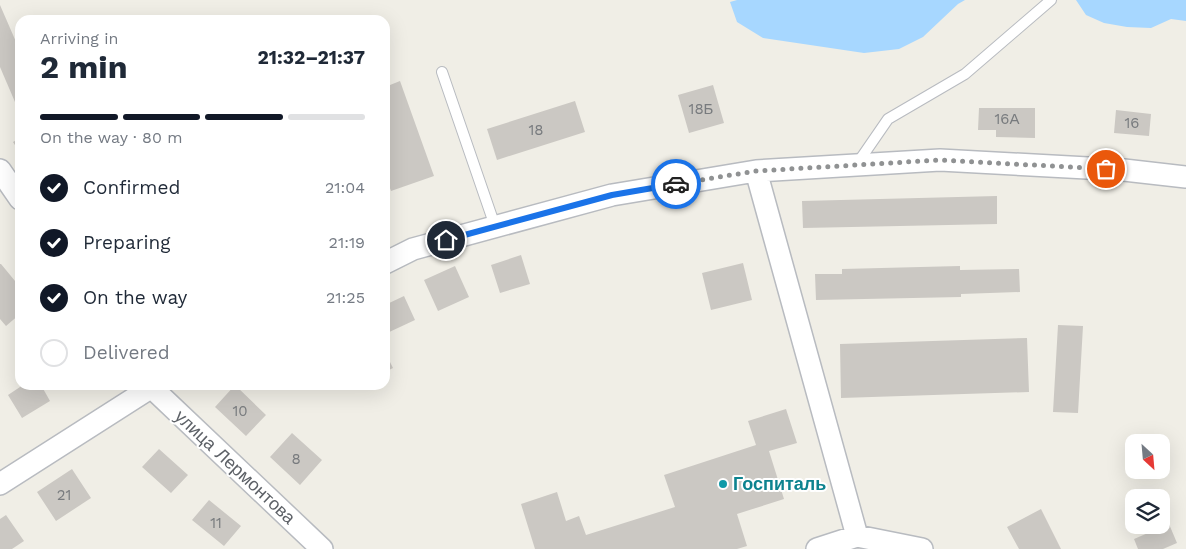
<!DOCTYPE html>
<meta charset="utf-8">
<style>
:root{--surface:#fff;--page:#f6f6f7;--text:#1f2937;--muted:#747a83;--line:#e0e1e3;--accent:#111827}
body{margin:0;font-family:"Work Sans",sans-serif;background:var(--page);color:var(--text);height:100vh;display:flex;flex-direction:column;font-size:19px;white-space:nowrap}
*{box-sizing:border-box;margin:0}
p{font-size:16px;color:var(--muted)}
.icon{flex:none;width:28px;height:28px;fill:none;stroke:currentColor;stroke-width:2;stroke-linecap:round;stroke-linejoin:round}
.map{position:relative;flex:1;overflow:hidden}
.details{position:absolute;left:15px;top:15px;width:375px;height:375px;display:flex;flex-direction:column;background:var(--surface);border-radius:15px;box-shadow:0 5px 20px #0002}
.details>*{flex:none}
.needle{width:32px;rotate:154deg}
.tools{position:absolute;left:1125px;top:434px;display:grid;gap:10px}
.tools a{display:grid;place-items:center;width:45px;height:45px;border-radius:10px;background:var(--surface);box-shadow:0 5px 20px #0002;font-size:25px}
.pin{position:absolute;display:grid;place-items:center;width:42px;height:42px;color:#fff;margin:-21px;border:2px solid #fff;border-radius:50%;box-shadow:0 1px 5px #0007}
.courier{position:absolute;display:grid;place-items:center;width:50px;height:50px;margin:-25px;border:4px solid #1a73e8;border-radius:50%;background:#fff;color:#222;box-shadow:0 1px 6px #0007}
.overview em{font-style:normal;font-weight:700}
.overview div{display:flex;flex-direction:column-reverse}
.overview{display:flex;align-items:center;justify-content:space-between;height:85px;padding:0 25px}
h1{font-size:32px;font-weight:700;line-height:38px}
.bar{display:grid;grid-template-columns:repeat(4,1fr);gap:8px 5px;align-content:center;height:60px;padding:0 25px}
.bar i{height:6px;border-radius:4px;background:var(--line)}
.bar .current{background:var(--accent)}
.bar p{grid-column:span 4}
ol{padding:0 25px;list-style:none}
li{display:flex;align-items:center;gap:15px;height:55px}
li p{margin-inline-start:auto}
li .icon{padding:5px;border-radius:50%;background:var(--accent);color:#fff;stroke-width:4}
li:last-child{color:var(--muted)}
li i{width:28px;height:28px;border:2px solid var(--line);border-radius:50%}
.map>svg:first-child{display:block}
</style>
<div class="map">
<svg width="1186" height="549" viewBox="0 0 1186 549">
<rect width="100%" height="100%" fill="#f0eee6"/>
<!-- water -->
<path fill="#a7d7ff" d="M737,0H965L958,4L923,37L899,49L864,53L763,38L737,22L730,2Z
M1076,0H1186V21L1171,19L1151,28L1127,27L1104,23L1086,15Z"/>
<!-- building -->
<path fill="#cbc8c3" d="M0,5L20,51V108L18,109L0,67Z
M400,81L434,176L391,191L385,175V87Z
M713,85L724,123L689,133L678,95Z
M575,101L585,132L497,160L487,129Z
M979,108H1035V138L996,137V130H978Z
M1116,110L1151,114L1149,136L1114,133Z
M20,138V153L13,142Z
M997,196V224L803,228L802,201Z
M521,255L530,284L500,293L491,265Z
M743,263L752,300L711,310L702,273Z
M0,264H1L20,287V314L6,326L0,319Z
M455,266L469,297L438,311L424,280Z
M960,266V270L1019,269L1020,292L961,294V297L816,300L815,274H842V269Z
M404,296L415,320L385,334V305Z
M1058,325L1083,326L1078,413L1053,412Z
M1027,338L1029,392L841,398L840,344Z
M385,352L393,368L385,372Z
M23,385H41L50,401L22,418L8,395Z
M235,385L266,415L246,436L215,407Z
M786,409L797,443L769,451L784,499L737,514L747,546L737,549H535L521,504L557,492L566,521L579,516L586,535L675,507L664,475L756,445L748,421Z
M292,433L322,460L300,485L270,457Z
M159,449L188,475L171,493L142,467Z
M72,469L91,498L56,521L37,492Z
M209,500L241,526L224,546L192,520Z
M1041,509L1061,549H1019L1007,527Z
M6,515L24,541L12,549H0V519Z
M1169,524L1177,543L1163,549H1138L1134,539Z"/>
<g fill="none" stroke-linecap="round" stroke-linejoin="round">
<defs>
<path id="service" d="M442,72L495,226
M857,164L888,119L965,74L1051,0"/>
<path id="minor" d="M0,170L20,199
M756,171L857,536
M385,263L413,249L612,195L756,171L940,160L1124,170L1186,177
M149,385L322,549
M0,484L155,385
M817,549L857,536L922,549"/>
</defs>
<!-- service casing -->
<use href="#service" stroke="#b8bbc0" stroke-width="12"/>
<!-- minor casing -->
<use href="#minor" stroke="#b8bbc0" stroke-width="24"/>
<!-- service -->
<use href="#service" stroke="#fff" stroke-width="10"/>
<!-- minor -->
<use href="#minor" stroke="#fff" stroke-width="21"/>
</g>
<g fill="none" stroke-linecap="round" stroke-linejoin="round">
<!-- done -->
<path stroke="#909293" stroke-width="5" stroke-dasharray="0 9" d="M676,184L756,171L940,160L1106,169"/>
<!-- route -->
<path stroke="#1a73e8" stroke-width="6" d="M446,240L612,195L676,184"/>
</g>
<!-- markers -->
<circle fill="#0f9aa8" stroke="#fff" stroke-width="2" cx="723" cy="484" r="5"/>
<g text-anchor="middle" stroke-width="4" stroke-linejoin="round" paint-order="stroke">
<!-- number labels -->
<g font-size="15" fill="#787b7e">
<text x="701" y="114">18Б</text>
<text x="1007" y="124">16А</text>
<text x="1132" y="128">16</text>
<text x="536" y="135">18</text>
<text x="240" y="416">10</text>
<text x="296" y="464">8</text>
<text x="64" y="500">21</text>
<text x="216" y="528">11</text>
</g>
<!-- street labels -->
<g font-size="18" fill="#5d6167" stroke="#fff">
<text transform="translate(235 467) rotate(43)" y="6">улица Лермонтова</text>
</g>
<!-- culture labels -->
<g font-size="18" font-weight="bold" fill="#0d838f" stroke="#fff" text-anchor="start">
<text x="733" y="490">Госпиталь</text>
</g>
</g>
</svg>
<div class="tools">
<a><svg class="needle" viewBox="-14 -14 28 28"><path d="M0-13l5 13h-10z" fill="#e53935"/><path d="M0 13l5-13h-10z" fill="#747a83"/></svg></a>
<a><svg class="icon" aria-label="layers" viewBox="0 0 24 24"><path d="M12 4l9 5-9 5-9-5zM3 14l9 5 9-5"/></svg></a>
</div>
<div class="pin" style="left:1106px;top:169px;background:#ea580c"><svg class="icon" aria-label="bag" viewBox="0 0 24 24"><path d="M5 8h14l-1 12H6zM9 8a3 3 0 0 1 6 0"/></svg></div>
<div class="pin" style="left:446px;top:240px;background:#1f2937"><svg class="icon" aria-label="home" viewBox="0 0 24 24"><path d="M3 11l9-7 9 7M6 9v11h12V9"/></svg></div>
<div class="courier" style="left:676px;top:184px"><svg class="icon" aria-label="car" viewBox="0 0 24 24"><path d="M5 17H2v-5l4-1 3-4h7l3 4 3 1v5h-3M9 17h6M6 11h13"/><circle cx="7" cy="17" r="2"/><circle cx="17" cy="17" r="2"/></svg></div>
<section class="details">
<div class="overview"><div><h1>2 min</h1><p>Arriving in</p></div><em>21:32–21:37</em></div>
<div class="bar"><i class="current"></i><i class="current"></i><i class="current"></i><i></i><p>On the way · 80 m</p></div>
<ol>
<li><svg class="icon" aria-label="check" viewBox="0 0 24 24"><path d="M5 12l5 5 9-10"/></svg>Confirmed<p>21:04</p></li>
<li><svg class="icon" aria-label="check" viewBox="0 0 24 24"><path d="M5 12l5 5 9-10"/></svg>Preparing<p>21:19</p></li>
<li><svg class="icon" aria-label="check" viewBox="0 0 24 24"><path d="M5 12l5 5 9-10"/></svg>On the way<p>21:25</p></li>
<li><i></i>Delivered</li>
</ol>
</section>
</div>
